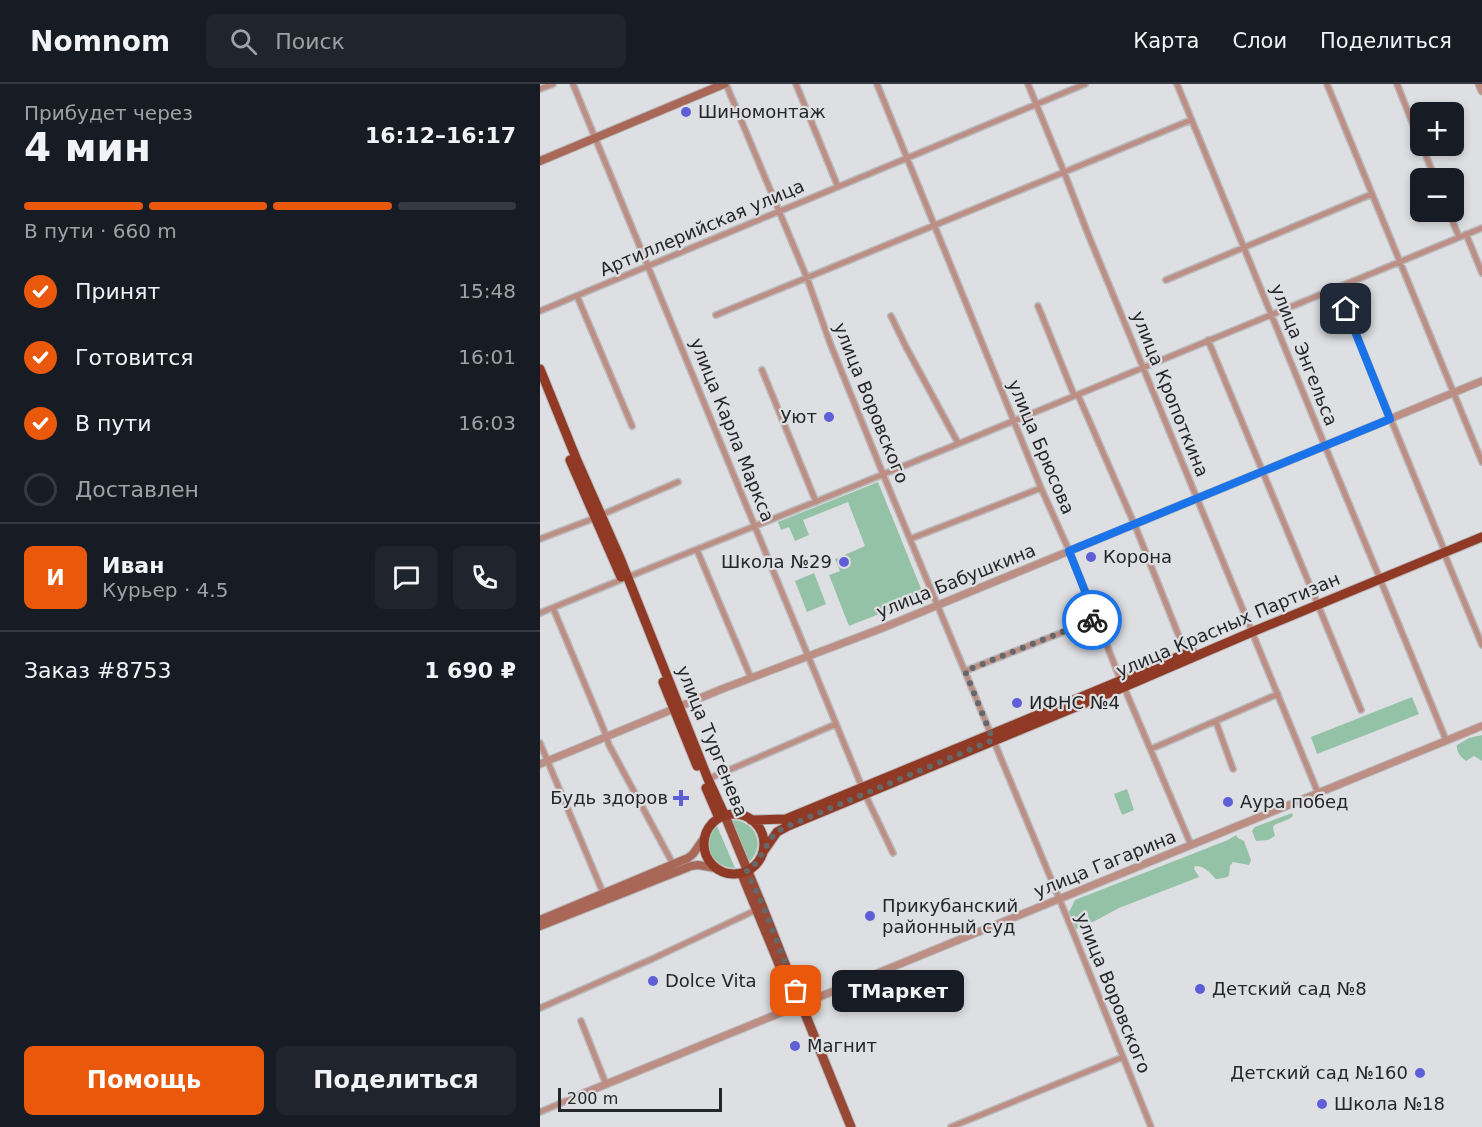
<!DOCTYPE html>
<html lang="ru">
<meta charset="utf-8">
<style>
:root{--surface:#171b24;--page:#20242c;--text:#f1f3f6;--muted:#9ea1a6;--line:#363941;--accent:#ea580c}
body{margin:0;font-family:"DejaVu Sans",sans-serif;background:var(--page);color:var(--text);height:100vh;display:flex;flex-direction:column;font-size:22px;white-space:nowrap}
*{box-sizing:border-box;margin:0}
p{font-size:20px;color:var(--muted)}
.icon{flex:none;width:33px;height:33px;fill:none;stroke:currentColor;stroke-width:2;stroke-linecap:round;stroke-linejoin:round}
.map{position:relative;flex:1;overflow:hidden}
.side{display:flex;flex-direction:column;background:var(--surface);width:540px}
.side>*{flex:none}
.tools{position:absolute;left:870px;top:18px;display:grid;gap:12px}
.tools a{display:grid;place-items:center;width:54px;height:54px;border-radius:9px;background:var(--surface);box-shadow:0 3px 9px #0003;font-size:30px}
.scale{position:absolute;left:18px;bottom:15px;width:164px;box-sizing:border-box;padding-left:6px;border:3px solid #252627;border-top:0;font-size:16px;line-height:21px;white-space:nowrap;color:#252627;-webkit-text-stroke:4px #dedfe2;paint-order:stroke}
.pin{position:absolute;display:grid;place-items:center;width:51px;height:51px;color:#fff;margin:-26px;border-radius:12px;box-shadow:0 3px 9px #0006}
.courier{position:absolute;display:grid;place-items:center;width:60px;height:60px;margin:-30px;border:4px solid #1a73e8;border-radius:50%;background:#fff;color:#222;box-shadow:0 2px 8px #0007}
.bubble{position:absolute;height:42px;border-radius:9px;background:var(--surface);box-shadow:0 3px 9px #0003;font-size:20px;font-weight:700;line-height:42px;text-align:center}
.overview em{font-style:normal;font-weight:700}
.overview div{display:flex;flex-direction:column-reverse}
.overview{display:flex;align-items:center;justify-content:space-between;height:102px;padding:0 24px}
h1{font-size:39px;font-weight:700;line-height:45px}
.bar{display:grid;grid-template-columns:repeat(4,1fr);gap:9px 6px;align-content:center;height:72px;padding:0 24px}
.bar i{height:8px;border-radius:4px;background:var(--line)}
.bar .active{background:var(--accent)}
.bar p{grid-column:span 4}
.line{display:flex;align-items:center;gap:15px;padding:0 24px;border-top:2px solid var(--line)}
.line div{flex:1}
.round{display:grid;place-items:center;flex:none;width:63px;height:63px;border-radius:9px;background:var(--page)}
ol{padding:0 24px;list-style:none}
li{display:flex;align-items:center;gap:18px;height:66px}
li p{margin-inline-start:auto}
li .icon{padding:6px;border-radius:50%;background:var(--accent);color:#fff;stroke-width:4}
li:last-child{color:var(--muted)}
li i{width:33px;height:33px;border:3px solid var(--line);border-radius:50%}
.cta{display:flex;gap:12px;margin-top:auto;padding:12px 24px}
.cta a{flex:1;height:69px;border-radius:9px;background:var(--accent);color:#fff;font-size:24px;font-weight:700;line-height:69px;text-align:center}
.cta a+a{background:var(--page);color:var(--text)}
header{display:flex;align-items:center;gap:36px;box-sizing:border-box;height:84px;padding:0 30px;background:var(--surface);border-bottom:2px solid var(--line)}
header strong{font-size:28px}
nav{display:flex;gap:33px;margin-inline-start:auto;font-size:21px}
.search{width:420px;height:54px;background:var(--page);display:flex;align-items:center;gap:15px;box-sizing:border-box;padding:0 21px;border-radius:9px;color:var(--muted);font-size:22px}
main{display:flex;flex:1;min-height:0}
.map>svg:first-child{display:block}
</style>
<header>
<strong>Nomnom</strong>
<div class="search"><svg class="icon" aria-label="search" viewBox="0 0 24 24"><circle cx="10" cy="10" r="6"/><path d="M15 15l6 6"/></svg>Поиск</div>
<nav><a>Карта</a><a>Слои</a><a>Поделиться</a></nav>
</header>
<main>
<section class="side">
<div class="overview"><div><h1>4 мин</h1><p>Прибудет через</p></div><em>16:12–16:17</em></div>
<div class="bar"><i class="active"></i><i class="active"></i><i class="active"></i><i></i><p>В пути · 660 m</p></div>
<ol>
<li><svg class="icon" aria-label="check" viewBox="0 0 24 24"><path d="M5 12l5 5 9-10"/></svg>Принят<p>15:48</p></li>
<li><svg class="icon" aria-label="check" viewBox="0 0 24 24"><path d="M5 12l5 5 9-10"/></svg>Готовится<p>16:01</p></li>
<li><svg class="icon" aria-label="check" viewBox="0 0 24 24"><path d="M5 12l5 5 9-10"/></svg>В пути<p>16:03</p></li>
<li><i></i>Доставлен</li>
</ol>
<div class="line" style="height:108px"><b class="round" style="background:var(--accent);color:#fff">И</b><div><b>Иван</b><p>Курьер · 4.5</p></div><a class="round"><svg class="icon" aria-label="chat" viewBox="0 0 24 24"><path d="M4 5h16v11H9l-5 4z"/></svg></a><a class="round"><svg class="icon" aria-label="phone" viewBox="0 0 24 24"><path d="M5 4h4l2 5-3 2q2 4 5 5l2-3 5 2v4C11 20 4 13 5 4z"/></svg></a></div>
<div class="line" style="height:78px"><div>Заказ #8753</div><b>1 690 ₽</b></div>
<div class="cta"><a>Помощь</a><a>Поделиться</a></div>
</section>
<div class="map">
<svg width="942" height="1043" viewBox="0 0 942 1043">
<rect width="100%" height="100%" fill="#dedfe2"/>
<!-- green -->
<path fill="#94c2a6" d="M338,398L384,512L309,542L289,491L300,487L295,475L325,462L308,418L263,436L269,451L255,457L249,443L241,446L238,438Z
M274,489L286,520L267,528L255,497Z
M872,613L879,630L777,670L771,653Z
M942,651V677L934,672L926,677C921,673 916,668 917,661L929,654Z
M587,705L594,726L582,731L574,710Z
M752,729L753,732L749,735L734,741L733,744L735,752L728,756L716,757L712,747L715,743Z
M191,736C216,736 227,762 208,779Z
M177,742L195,784C171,783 161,760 177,742Z
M696,751L698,754L704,757L711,776L709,781L693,778L690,782L689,792L684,794L676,795C669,788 665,782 655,782L654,785L659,793L579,824L553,838H549L548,830L546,826L543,827L542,837L544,842L536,845L529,828L535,816L688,756Z"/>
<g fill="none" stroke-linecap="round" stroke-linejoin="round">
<defs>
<path id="minor" d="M33,0L322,703
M186,0L267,194L290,259L343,390L533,848L611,1043
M256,0L298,103
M337,0L501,404L531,471L581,597
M488,0L524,88L548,150L710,543
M637,0L785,362L838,490
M787,0L942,378
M857,0L880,58
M0,5L13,0
M882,62L895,94
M909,128L919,153
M926,150L942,189
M626,196L832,110
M797,203L903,463
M37,212L92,342
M498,222L534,311H538L596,444L646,570
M0,227L545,0
M176,231L651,36
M351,232L366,263L418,359
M668,256L776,516
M222,286L276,418
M61,431L138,398
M0,455L55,434
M370,455L501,404
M157,466L211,594
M904,469L942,561
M840,495L906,656
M778,521L821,626
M13,524L64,646L69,661L133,780
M0,529C91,491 183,455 275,418C498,328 720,235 942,144
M712,548L778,709
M425,587L556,535
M584,603L651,761
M676,638L693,685
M0,659L61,804
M611,665L738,610
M168,695L296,640
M325,710L353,769
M0,924L112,875L216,826
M41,937L66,1000
M0,1028L42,1010
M411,1043L583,973"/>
<path id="tertiary" d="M939,0L942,7
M0,680L182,605L340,545L942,297
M42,1010L942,642"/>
<path id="secondary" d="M0,77L184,0
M0,836L148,774L153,770L165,753
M0,842L151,782L158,781L176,784"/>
<path id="primary" d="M185,732L223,824L251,895L311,1043
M203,793L241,885"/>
<path id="trunk" d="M0,285L36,374L80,474L168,695L185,732
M30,376L81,493
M123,598L157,682
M166,704L179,734
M164 760a30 30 0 1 1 60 0a30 30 0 1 1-60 0Z
M211,736L246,735L652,567
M223,768L237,748L248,742L584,603L712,548L942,453"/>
</defs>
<!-- minor casing -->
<use href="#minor" stroke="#b9babd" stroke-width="8"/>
<!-- tertiary casing -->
<use href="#tertiary" stroke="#b9babd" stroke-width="9"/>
<!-- secondary casing -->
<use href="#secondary" stroke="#b9babd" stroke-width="10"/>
<!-- primary casing -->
<use href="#primary" stroke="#b9babd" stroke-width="11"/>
<!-- trunk casing -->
<use href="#trunk" stroke="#b9babd" stroke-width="11"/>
<!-- minor -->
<use href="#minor" stroke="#bd8f84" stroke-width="5"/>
<!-- tertiary -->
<use href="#tertiary" stroke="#bd8f84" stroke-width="7"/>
<!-- secondary -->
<use href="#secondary" stroke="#a86757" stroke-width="8"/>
<!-- primary -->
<use href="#primary" stroke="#984936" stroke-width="9"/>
<!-- trunk -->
<use href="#trunk" stroke="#903a26" stroke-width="9"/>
</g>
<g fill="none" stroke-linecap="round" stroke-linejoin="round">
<!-- done -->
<path stroke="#666768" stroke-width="6" stroke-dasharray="0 10.8" d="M256,907L224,824L207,787C221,778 224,762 235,750C239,746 244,744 248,742L453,656L425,587L552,536"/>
<!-- route -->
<path stroke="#1a73e8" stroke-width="8" d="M552,536L556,535L529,467L850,335L806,225"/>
</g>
<!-- markers -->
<g fill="#5e5ed7" stroke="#dedfe2" stroke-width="2">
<circle cx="146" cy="28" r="6"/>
<circle cx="289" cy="333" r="6"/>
<circle cx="551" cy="473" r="6"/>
<circle cx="304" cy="478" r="6"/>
<circle cx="477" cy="619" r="6"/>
<path d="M138 705h6v6h6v6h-6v6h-6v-6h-6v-6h6z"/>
<circle cx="688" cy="718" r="6"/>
<circle cx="330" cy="832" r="6"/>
<circle cx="113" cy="897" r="6"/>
<circle cx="660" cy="905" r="6"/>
<circle cx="255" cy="962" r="6"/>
<circle cx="880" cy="989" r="6"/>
<circle cx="782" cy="1020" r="6"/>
</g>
<g text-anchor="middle" stroke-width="4.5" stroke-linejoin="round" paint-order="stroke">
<!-- poi labels -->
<g font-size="18" fill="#252627" stroke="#dedfe2" text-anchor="start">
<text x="158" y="34">Шиномонтаж</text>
<text x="277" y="339" text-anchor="end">Уют</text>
<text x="563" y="479">Корона</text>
<text x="292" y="484" text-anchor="end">Школа №29</text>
<text x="489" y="625">ИФНС №4</text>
<text x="128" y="720" text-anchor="end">Будь здоров</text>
<text x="700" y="724">Аура побед</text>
<text x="342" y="828">Прикубанский<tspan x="342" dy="21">районный суд</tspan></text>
<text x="125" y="903">Dolce Vita</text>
<text x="672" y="911">Детский сад №8</text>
<text x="267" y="968">Магнит</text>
<text x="868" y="995" text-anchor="end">Детский сад №160</text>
<text x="794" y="1026">Школа №18</text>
</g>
<!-- street labels -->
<g font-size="18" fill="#252627" stroke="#dedfe2">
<text transform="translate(162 144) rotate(-23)" y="6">Артиллерийская улица</text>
<text transform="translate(764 271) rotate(68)" y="6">улица Энгельса</text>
<text transform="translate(630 310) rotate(68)" y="6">улица Кропоткина</text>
<text transform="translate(331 319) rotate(68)" y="6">улица Воровского</text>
<text transform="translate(192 346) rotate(68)" y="6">улица Карла Маркса</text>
<text transform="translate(501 363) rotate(67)" y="6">улица Брюсова</text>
<text transform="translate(416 497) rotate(-22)" y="6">улица Бабушкина</text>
<text transform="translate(688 541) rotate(-23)" y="6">улица Красных Партизан</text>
<text transform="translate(172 657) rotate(68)" y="6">улица Тургенева</text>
<text transform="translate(565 780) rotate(-22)" y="6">улица Гагарина</text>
<text transform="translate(573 909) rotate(68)" y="6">улица Воровского</text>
</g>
</g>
</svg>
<div class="tools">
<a>+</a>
<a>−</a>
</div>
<div class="scale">200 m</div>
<div class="pin" style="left:256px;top:907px;background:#ea580c"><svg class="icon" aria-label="bag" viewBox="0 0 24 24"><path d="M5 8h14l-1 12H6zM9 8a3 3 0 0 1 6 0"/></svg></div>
<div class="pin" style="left:806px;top:225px;background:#1f2937"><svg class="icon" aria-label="home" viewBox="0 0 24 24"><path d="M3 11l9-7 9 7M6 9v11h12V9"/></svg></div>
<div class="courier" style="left:552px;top:536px"><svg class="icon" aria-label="bike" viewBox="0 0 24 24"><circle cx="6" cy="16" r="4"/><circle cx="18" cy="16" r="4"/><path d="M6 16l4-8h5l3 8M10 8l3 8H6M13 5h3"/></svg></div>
<div class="bubble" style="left:292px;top:886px;width:132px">ТМаркет</div>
</div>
</main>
